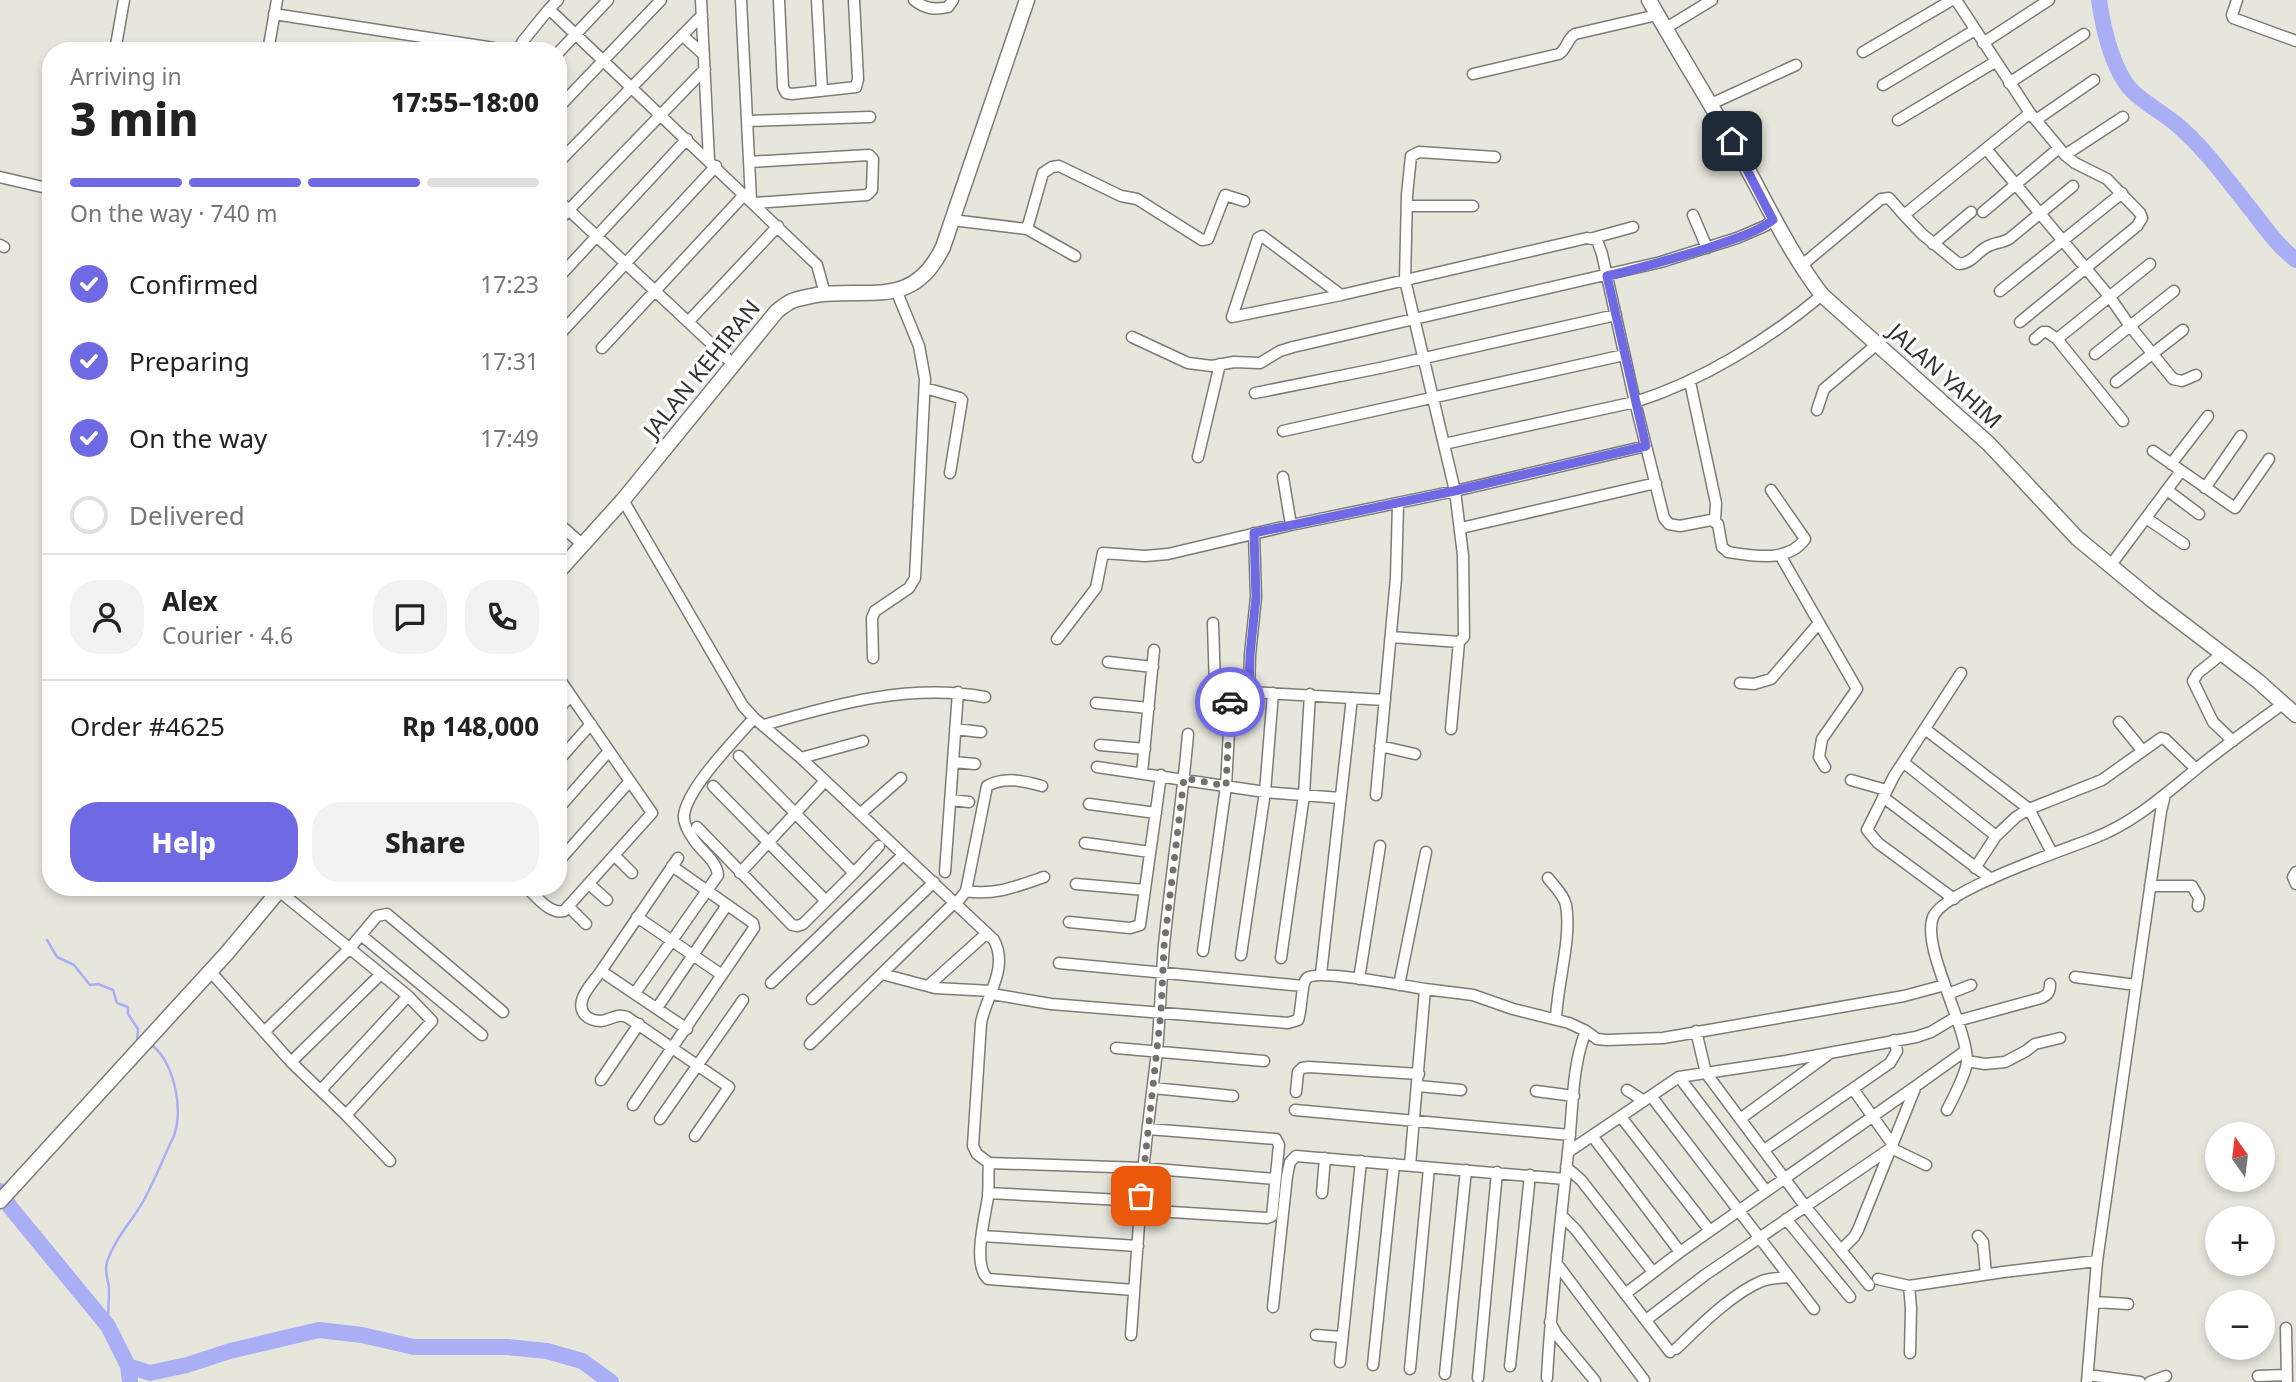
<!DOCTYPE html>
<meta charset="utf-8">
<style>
:root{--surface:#fff;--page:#f2f2f2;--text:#222;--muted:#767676;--line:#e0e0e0;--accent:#6f6ae4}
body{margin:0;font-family:"Noto Sans",sans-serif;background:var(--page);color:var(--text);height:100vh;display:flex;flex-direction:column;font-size:26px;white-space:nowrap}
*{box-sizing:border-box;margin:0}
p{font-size:23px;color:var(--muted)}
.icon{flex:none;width:38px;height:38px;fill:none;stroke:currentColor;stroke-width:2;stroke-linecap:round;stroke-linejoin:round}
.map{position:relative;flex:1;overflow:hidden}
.sheet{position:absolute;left:42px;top:42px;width:525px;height:854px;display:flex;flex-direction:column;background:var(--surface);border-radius:28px;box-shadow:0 4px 10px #0003}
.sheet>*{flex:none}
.needle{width:46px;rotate:346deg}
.fabs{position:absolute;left:2205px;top:1122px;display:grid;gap:14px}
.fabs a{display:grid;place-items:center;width:70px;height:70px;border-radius:50%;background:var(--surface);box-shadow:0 4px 10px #0003;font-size:35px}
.pin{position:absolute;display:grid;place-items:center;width:60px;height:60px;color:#fff;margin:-30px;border-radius:14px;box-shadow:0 4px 10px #0006}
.courier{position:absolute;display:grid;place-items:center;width:70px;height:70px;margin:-35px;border:5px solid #6f6ae4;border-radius:50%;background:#fff;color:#222;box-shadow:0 2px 9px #0007}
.headline em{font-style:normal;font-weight:800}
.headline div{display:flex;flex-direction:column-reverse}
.headline{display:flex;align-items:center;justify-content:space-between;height:119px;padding:0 28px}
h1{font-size:46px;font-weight:800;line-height:52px}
.bar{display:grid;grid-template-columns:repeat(4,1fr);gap:10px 7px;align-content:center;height:84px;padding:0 28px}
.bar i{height:9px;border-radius:5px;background:var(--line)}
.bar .selected{background:var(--accent)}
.bar p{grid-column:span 4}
.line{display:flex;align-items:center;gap:18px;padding:0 28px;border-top:2px solid var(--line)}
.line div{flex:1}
.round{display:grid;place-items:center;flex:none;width:74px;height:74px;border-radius:28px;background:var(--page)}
ol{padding:0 28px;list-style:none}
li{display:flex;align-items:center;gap:21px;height:77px}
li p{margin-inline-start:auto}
li .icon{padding:7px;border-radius:50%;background:var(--accent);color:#fff;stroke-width:4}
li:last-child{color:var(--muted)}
li i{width:38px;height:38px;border:4px solid var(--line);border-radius:50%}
.action{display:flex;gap:14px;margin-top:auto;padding:14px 28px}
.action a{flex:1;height:80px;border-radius:28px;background:var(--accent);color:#fff;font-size:28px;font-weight:800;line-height:80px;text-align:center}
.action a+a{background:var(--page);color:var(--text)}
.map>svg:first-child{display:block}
</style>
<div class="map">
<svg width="2296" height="1382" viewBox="0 0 2296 1382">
<rect width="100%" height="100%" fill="#e7e6dd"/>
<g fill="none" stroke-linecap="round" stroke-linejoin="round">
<!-- stream -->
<path stroke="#aaaef5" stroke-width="2.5" d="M47,940L57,957L74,965L90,985L98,984L113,990L117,1003L128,1007V1014L138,1029L137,1043
M108,1326C108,1313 109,1301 109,1288C108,1279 104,1271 107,1262C115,1237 133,1221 145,1198C155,1179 163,1159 172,1140C185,1115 175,1064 153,1046L150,1047"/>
<!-- river -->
<path stroke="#aaaef5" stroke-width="16" d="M2099,0C2103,27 2110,59 2125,82C2134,97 2160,111 2175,123C2206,149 2228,181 2253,212C2266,229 2279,247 2296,260
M0,1191L10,1207L108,1326L128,1366L130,1382
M128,1366L150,1373L187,1365L230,1351L319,1330L362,1335L414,1347H507L547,1351L582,1361L611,1382"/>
<defs>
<path id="street" d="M558,0L549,9L817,265L825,294
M701,0L709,160
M741,0L751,200
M779,0L783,87L786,93L792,94L856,87L858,79L854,0
M817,0L822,91
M914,0C925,9 935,10 948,7L953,0
M2237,0L2232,15L2233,18L2296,41
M274,14L494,48
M1666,28L1712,0
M682,35L704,55
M1983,43L2049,0
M115,51L124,0
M268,51L277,0
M524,51L521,45L523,41L549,9
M1863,52L1952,0
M558,53L608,0
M1473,74L1559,54C1567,49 1567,39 1575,34L1657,15
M2009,83L2084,34
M1883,85L1975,30
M1711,104L1796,65
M558,108L661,0
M1898,120L1995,62
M2036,120L2094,80
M747,121L870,117
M1987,150L2109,296L2130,326L2173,379L2182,381L2196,375
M2065,155L2123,117
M1495,157L1419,152L1411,156L1407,195L1405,280L1455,491L1646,446
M749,162L869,155L873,159L872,190L867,195L755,203
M558,163L702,15
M0,177L51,189
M558,200L733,364
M1407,206H1473
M1983,212L2059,148
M1693,215L1707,248
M1904,215L1922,234L1959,264C1974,263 1978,249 1991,245C1997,242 2002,243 2009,239L2073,186
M952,220L1027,229L1075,256
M558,221L705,69
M1027,229L1043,173L1052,167L1059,166L1121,196L1137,199L1202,240L1208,239L1225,195L1244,201
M1593,238L1633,227
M1933,244L1971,212
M0,245L4,247
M1801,266L1881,199L1889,198L1904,215L2030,113L1956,0
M558,278L687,139
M2000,291L2122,193
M1341,295L1262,236L1258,238L1232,317L1341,295L1587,238L1597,240L1602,254L1635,402L1444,444
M688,322L778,226
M2020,322L2137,226L2142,218L2140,213L2107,179L2075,163L2065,155L2030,113
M558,336L716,166
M1132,337L1188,363L1212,366L1234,362L1260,363L1280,351L1293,347L1661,262L1737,238L1765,226L1773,220
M2035,339L2043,332H2047L2057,339L2123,421
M2057,339L2150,264
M602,348L745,194
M2095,354L2174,291
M1690,382L1716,503L1715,521
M2116,382L2183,330
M925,388L960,398L962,400L950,473
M1255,393L1380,368L1616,315
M1817,410L1824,389L1876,345
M1283,431L1624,355
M2153,451L2235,508L2269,459
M1198,457L1220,364
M2171,464L2208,416
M1283,477L1291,525
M2205,488L2241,436
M1771,490L1805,539C1788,563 1753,556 1728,552L1722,547L1718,524L1711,520L1680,526L1669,524L1664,518L1635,402C1702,381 1768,340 1822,295
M2167,490L2199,514
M623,500L743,706L754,718L801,758L994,940C1009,968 986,996 981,1023L973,1146L977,1154L989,1163L1144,1168L1275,1179
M2146,518L2184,544
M558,523L583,545
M1461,528L1656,483
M1780,555L1857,689L1822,739L1819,757L1825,767
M2110,566L2181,471
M1213,623L1215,687L1223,693L1231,694
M1057,639L1096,588L1103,553L1145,556L1168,554L1291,525L1455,491L1463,555L1464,637L1459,642L1391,637
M2223,653L2198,673L2193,681L2213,722L2233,741
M873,658L872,618L875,611L909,588L915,578L925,379L919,346L896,290
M1108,662L1153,667
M1740,683L1754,684L1771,679L1819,623
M1249,692L1250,655L1256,597L1254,533
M1096,703L1149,708
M558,709L571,696
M2119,722L2142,750
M764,725C836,704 910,683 985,697
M955,729L981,732
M1451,729L1459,642
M1925,729L2029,809L2052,853
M1100,745L1145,749
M1380,746L1415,754
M739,756L854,873L879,846
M801,758L863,741
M558,761L591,724
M954,762L975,764
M1903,762L1996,836
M1097,767L1265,792L1340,798
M1142,773L1154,650
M1851,780L1886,790
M713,786L826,901
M1376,795L1396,578L1398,504
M1883,797L1991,879
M951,800L969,802
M1089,804L1156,813
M558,809L609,751
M860,814L901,778
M697,827L792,925L797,926L803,924L854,873
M1085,843L1150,852
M614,855L632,873
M678,858L601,971L687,1029
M558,862L630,781
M1975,868L1996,836L2016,817L2029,809L2102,780L2161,738L2165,739L2196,769
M945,872L958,692
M2296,872L2293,877L2296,884
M740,873L825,781
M1548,878C1554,886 1564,895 1566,905C1572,938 1557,985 1556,1019
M589,884L607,900
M1076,884L1145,890
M2150,886H2192L2199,898L2198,906
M526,887C536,896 550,915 564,911L652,813L558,677
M279,891L408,996L432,1021L346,1115
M966,891C994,896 1018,886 1044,877
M1954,899L1878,843L1867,830L1894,776L1961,673
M956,904L966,891L987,786C1005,776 1024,781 1042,786
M568,906L586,924
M637,917L722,975
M1069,922L1130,928L1140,925L1161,775
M361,935L482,1035
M1203,951L1226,786L1231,694L1235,692H1249L1385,700
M1241,955L1265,792L1273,693
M1281,958L1304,795L1310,694
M1059,963L1303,986
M210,971L291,1062L346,1115L390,1161
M601,971C593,983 573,1001 585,1015C589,1019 595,1021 601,1021C611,1020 616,1013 627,1017L729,1087L695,1136
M882,974L935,988L992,991
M1321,974L1352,698
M2075,977L2136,985
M1359,979L1380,846
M771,983L903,855
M1399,985L1426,852
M928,986L987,933
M635,993L718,875C717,861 701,851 694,840C689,833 683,823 684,815C688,787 735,740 754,718
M992,994L1051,1004L1288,1023L1298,1020C1302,1011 1301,983 1307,978C1318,969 1406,986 1425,989
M1948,994L1971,985
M812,999L934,882
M657,1008L727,905
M1957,1021L2041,998C2048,995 2050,992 2050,984
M1696,1031L1706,1073L1805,1206L1869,1285
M264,1032L350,948L377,916L387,914L503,1012
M810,1044L954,903
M1116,1048L1264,1061
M1967,1061L1985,1064L2005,1062L2026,1051L2035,1044L2060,1038
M291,1062L381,974
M1679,1077L1766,1191
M601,1080L639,1024
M1418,1086L1461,1090
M1153,1088L1233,1096
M1853,1089L1893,1145
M321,1090L408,996
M1627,1090L1644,1101
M1536,1091L1574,1096
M1296,1092L1298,1072L1302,1068L1309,1067L1419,1074
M1651,1096L1814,1309
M633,1105L754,928L753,923L672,866
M1295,1110L1570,1135
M1947,1110C1952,1101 1967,1071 1967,1061C1967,1026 1921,947 1933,917C1944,890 2064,850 2094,838C2133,823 2163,796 2195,770C2224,746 2254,725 2284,703
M1621,1117L1710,1231
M660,1119L743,1000
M1740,1119L1829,1054
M1148,1129L1276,1139L1279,1145L1272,1216L1267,1218L1140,1210C1143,1157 1151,1104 1157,1051C1160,1016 1161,981 1164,945C1171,875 1182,804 1188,734
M1593,1137L1680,1252
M1764,1150L1890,1063L1897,1051L1894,1040
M1568,1152L1679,1077L1786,1061L1916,1037L1931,1032L1956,1017
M989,1163C988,1175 989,1186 988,1197C985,1217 972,1265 988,1279L1134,1290
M1410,1165L1425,989L1473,995L1513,1009L1569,1023L1586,1031
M1566,1167L1581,1180L1653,1272
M988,1193L1141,1201
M1322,1193L1325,1158
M1562,1216L1576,1230L1670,1352
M1786,1219L1850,1297
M982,1236L1138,1246
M1978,1236L1983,1242L1986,1274
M1841,1250L1854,1237L1858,1230L1916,1086L1965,1051
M1557,1264L1644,1380
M1878,1279L1909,1286L2003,1272L2097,1261
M1909,1286L1911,1308L1910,1353
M1625,1294L1680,1252L1916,1086
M2094,1302L2128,1304
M1273,1307L1287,1176L1290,1162L1296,1156L1565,1179
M1646,1320L1705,1275L1891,1148L1926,1165
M1550,1322L1557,1335L1595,1381
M2286,1328L2287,1382
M1131,1335L1140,1210
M1316,1335L1341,1337
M1676,1349C1699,1327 1731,1294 1762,1281C1770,1278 1780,1278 1789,1277
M1340,1362L1361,1161
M1373,1365L1394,1164
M1510,1366L1530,1175
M1410,1369L1429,1168
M1445,1374L1466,1170
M2088,1375L2140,1382
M2258,1376L2286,1375
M1478,1378L1497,1172
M1547,1378C1551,1299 1561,1221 1569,1143C1573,1107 1572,1065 1586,1031L1597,1039L1607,1040L1663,1038L1904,996L1945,985
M2087,1382L2097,1261L2161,811L2165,795
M2150,1382L2166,1376"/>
<path id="secondary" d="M1649,0C1679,53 1711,104 1741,157C1767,204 1789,252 1822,295L1989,444L2077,538L2152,600L2258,681L2296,715
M558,572L623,500L777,311C781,308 786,304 790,302C797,298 808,297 816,295C869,287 913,310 943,247L1027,0
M0,1201L227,953L282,887"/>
</defs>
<!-- street casing -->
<use href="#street" stroke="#7d7c74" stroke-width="13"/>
<!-- secondary casing -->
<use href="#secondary" stroke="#7d7c74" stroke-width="17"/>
<!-- street -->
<use href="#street" stroke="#fff" stroke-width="10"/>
<!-- secondary -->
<use href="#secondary" stroke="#fff" stroke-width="14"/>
</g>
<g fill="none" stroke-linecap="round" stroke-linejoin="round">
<!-- done -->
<path stroke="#72726c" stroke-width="7" stroke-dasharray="0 12.6" d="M1141,1196L1161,1012L1164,946L1184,778L1226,786L1230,702"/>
<!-- route -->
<path stroke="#6f6ae4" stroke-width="9" d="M1230,702L1231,694L1235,692H1249L1250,655L1256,597L1254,533L1454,491L1646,446L1607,276C1641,268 1675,258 1708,248C1730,240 1754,234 1773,220L1732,141"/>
</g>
<g text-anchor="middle" stroke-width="7" stroke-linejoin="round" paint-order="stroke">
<!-- street labels -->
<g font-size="23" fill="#33332f" stroke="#fff">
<text transform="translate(702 369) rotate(-51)" y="8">JALAN KEHIRAN</text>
<text transform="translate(1945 376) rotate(42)" y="8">JALAN YAHIM</text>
</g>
</g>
</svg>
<div class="fabs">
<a><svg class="needle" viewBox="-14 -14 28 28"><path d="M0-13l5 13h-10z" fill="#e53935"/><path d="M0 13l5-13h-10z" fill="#767676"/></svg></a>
<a>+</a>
<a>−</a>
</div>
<div class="pin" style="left:1141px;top:1196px;background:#ea580c"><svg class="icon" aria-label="bag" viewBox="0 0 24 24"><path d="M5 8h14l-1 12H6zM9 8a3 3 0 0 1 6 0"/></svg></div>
<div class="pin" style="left:1732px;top:141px;background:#1f2937"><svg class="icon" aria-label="home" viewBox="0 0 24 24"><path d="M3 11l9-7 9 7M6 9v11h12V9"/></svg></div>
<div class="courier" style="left:1230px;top:702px"><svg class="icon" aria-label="car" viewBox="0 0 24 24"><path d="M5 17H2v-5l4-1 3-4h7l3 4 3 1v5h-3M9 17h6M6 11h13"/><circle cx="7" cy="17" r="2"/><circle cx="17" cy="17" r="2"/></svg></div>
<section class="sheet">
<div class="headline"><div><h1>3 min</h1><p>Arriving in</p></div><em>17:55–18:00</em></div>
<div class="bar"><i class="selected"></i><i class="selected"></i><i class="selected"></i><i></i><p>On the way · 740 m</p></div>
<ol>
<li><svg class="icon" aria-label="check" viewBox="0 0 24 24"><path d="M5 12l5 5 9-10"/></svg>Confirmed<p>17:23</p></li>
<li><svg class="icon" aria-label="check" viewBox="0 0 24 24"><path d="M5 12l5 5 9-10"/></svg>Preparing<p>17:31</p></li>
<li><svg class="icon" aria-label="check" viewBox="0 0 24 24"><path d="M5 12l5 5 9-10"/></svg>On the way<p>17:49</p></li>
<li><i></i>Delivered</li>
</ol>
<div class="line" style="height:126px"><a class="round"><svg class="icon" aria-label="person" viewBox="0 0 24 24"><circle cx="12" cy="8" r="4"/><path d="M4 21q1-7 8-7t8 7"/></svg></a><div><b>Alex</b><p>Courier · 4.6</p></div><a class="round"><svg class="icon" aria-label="chat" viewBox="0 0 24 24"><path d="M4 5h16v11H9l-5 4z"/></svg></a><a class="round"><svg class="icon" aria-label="phone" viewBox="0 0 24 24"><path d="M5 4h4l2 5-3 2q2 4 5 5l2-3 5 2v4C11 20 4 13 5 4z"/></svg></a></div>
<div class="line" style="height:91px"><div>Order #4625</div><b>Rp 148,000</b></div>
<div class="action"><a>Help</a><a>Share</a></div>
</section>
</div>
